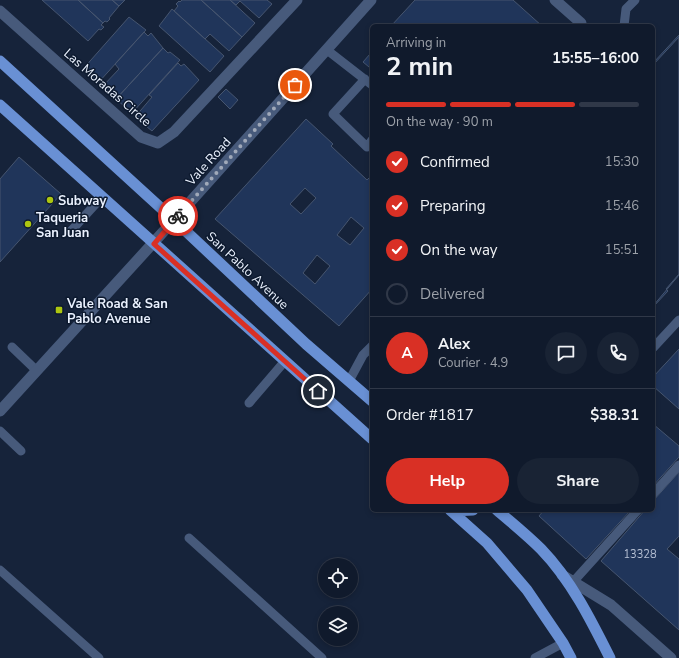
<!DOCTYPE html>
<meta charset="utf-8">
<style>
:root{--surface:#101a2c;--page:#192334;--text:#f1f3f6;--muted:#9ca1a9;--line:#303848;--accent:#d93025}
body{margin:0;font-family:"Nunito Sans",sans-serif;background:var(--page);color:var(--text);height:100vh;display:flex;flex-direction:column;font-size:15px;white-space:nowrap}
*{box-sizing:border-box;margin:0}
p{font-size:13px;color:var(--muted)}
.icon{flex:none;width:22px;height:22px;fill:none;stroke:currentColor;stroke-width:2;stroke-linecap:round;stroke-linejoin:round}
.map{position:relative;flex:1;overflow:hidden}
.drawer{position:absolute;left:370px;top:24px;width:285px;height:488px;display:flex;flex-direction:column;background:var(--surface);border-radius:6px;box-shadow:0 2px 6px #0003,0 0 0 1px var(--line)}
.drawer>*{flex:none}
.controls{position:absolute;left:318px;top:558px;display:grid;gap:8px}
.controls a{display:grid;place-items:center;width:40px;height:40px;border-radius:50%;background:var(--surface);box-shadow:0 2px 6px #0003,0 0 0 1px var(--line);font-size:20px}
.pin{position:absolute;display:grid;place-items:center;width:34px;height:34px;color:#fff;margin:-17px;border:2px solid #fff;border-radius:50%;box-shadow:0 1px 4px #0007}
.courier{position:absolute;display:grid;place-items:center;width:40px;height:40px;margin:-20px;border:3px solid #d93025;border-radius:50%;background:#fff;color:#222;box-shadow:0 1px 5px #0007}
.overview em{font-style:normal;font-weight:700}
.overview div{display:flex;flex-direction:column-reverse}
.overview{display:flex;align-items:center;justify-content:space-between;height:68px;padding:0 16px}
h1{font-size:26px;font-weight:700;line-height:30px}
.bar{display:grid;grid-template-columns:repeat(4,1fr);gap:6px 4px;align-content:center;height:48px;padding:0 16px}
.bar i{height:5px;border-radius:3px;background:var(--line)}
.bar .current{background:var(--accent)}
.bar p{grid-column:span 4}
.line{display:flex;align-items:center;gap:10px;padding:0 16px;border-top:1px solid var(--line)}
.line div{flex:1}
.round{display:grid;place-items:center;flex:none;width:42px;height:42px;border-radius:21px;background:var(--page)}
ol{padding:0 16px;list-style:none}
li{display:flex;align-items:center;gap:12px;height:44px}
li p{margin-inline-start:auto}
li .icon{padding:4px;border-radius:50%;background:var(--accent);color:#fff;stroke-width:4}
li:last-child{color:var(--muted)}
li i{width:22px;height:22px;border:2px solid var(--line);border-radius:50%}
.button{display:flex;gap:8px;margin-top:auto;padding:8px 16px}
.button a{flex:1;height:46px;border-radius:24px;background:var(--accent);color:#fff;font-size:16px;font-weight:700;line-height:46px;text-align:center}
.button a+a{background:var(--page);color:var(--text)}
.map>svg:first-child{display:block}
</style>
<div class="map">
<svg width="679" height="658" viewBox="0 0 679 658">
<rect width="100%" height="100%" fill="#16233a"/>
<!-- building -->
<path fill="#20355a" stroke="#46556f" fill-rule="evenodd" d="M42,0H78L103,23L101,25L104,27L101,30L99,29L88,41Z
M78,0H112L119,6L109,18L110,19L107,22L105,21L103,23Z
M112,0H125L119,6Z
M182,0H201L242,37L229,51L210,34L205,39L174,11L178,6L176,4L179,1L180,2Z
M201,0H230L255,23L242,37Z
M230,0H267L272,4L259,18L240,1L236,5Z
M415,0H513L542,26H391Z
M172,9L224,56L210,72L159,26Z
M129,17L146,30L98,83L83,69Z
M144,32L148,36L151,33L163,48L116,99L102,87L119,69L115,64Z
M679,35V275L653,306V63Z
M679,37V274L666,289L668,291L653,307V65Z
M163,48L168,53L170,52L180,60L132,113L116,99Z
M370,54L372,56V63L369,67L363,62Z
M178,63L181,66L184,64L199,80L152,131L135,117L152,97L149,95Z
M226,89L238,100L230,109L218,97Z
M306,119L333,144L331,146L367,180L372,175V289L339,326L215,219ZM305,188L316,198L301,214L290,204ZM351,217L364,228L350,245L337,235ZM317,255L330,266L315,284L303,273Z
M19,157L61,194L0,262V179Z
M679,349V409L653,386V377Z
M653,424L679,446V457L653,486Z
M679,472V536L667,549L679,559V630L601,561L645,510H653V501Z
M544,510H631L586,559L539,516Z"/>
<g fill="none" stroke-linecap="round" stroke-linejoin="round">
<!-- service -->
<path stroke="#475a7b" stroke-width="9" d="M624,26L626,9L635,0
M327,50L372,85
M365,79L333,114L367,147L372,140
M70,232L102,197
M12,347L37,371
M653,348L679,320
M349,381L363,355L372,346
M249,403L285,361
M0,431L21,451
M653,494L679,465
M189,538L322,658
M0,570L99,658
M573,582L638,510
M535,658L563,643"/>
<!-- minor -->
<path stroke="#475a7b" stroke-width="11" d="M555,0L581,23
M0,11L141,137L158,143L174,132L297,0
M174,220L371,0
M562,575L611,605L671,658"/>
<!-- tertiary -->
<path stroke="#475a7b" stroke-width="11" d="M0,411L174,220"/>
<!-- primary -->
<path stroke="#6990d4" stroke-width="11" d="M0,61L174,220L306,344L372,401
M0,105L372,439
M450,510L487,543L527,590L563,643L571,658
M497,510C512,523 527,535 541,549C571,580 591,620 610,658
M451,511L473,510"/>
</g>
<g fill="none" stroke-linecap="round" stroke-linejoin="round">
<!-- done -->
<path stroke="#a0a9b9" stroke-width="4" stroke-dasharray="0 7.2" d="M178,216L295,85"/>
<!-- route -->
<path stroke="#d93025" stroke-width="5" d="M178,216L154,244L318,391"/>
</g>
<!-- markers -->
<g fill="#adc610" stroke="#0d1a2f" stroke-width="1.5">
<circle cx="50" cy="200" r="4"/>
<circle cx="28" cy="224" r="4"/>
<rect x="55" y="306" width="8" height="8" rx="2"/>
</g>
<g text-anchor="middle" stroke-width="3" stroke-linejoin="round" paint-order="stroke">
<!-- number labels -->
<g font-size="11" fill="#b8c2d5">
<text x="640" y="558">13328</text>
</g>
<!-- street labels -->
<g font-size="13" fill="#eaf1fe" stroke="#0d1a2f">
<text transform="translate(108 87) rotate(41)" y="5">Las Moradas Circle</text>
<text transform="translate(208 161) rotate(-48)" y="5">Vale Road</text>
<text transform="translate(248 270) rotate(43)" y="5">San Pablo Avenue</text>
</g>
<!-- poi labels -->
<g font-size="13" font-weight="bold" fill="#eaf1fe" stroke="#0d1a2f" text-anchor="start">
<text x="58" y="205">Subway</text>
<text x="36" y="222">Taqueria<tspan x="36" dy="15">San Juan</tspan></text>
<text x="67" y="308">Vale Road &amp; San<tspan x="67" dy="15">Pablo Avenue</tspan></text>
</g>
</g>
</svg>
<div class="controls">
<a><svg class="icon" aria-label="locate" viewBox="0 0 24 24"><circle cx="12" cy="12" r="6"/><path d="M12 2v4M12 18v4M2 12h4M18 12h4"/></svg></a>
<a><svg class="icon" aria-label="layers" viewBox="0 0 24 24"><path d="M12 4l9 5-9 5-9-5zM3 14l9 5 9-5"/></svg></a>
</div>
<div class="pin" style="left:295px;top:85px;background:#ea580c"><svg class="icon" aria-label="bag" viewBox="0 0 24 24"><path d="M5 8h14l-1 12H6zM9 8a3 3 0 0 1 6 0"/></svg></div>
<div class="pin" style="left:318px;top:391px;background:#1f2937"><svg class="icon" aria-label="home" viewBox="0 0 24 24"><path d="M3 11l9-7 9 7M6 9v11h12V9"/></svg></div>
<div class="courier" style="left:178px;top:216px"><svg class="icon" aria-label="bike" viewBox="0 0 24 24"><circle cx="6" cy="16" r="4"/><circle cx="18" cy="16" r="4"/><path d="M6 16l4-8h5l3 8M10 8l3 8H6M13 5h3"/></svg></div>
<section class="drawer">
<div class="overview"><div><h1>2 min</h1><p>Arriving in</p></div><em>15:55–16:00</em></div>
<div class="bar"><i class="current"></i><i class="current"></i><i class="current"></i><i></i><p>On the way · 90 m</p></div>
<ol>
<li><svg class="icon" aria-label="check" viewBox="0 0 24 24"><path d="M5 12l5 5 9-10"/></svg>Confirmed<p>15:30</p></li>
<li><svg class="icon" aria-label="check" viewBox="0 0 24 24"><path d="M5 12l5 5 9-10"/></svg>Preparing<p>15:46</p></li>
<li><svg class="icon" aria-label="check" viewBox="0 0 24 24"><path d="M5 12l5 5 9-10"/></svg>On the way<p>15:51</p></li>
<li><i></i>Delivered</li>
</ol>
<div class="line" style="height:72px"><b class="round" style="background:var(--accent);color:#fff">A</b><div><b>Alex</b><p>Courier · 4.9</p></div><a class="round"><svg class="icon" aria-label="chat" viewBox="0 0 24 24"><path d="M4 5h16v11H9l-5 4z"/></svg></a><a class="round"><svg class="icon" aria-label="phone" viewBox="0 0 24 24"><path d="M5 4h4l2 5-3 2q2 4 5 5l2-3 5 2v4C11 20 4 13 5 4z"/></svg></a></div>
<div class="line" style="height:52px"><div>Order #1817</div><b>$38.31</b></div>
<div class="button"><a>Help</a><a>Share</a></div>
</section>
</div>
